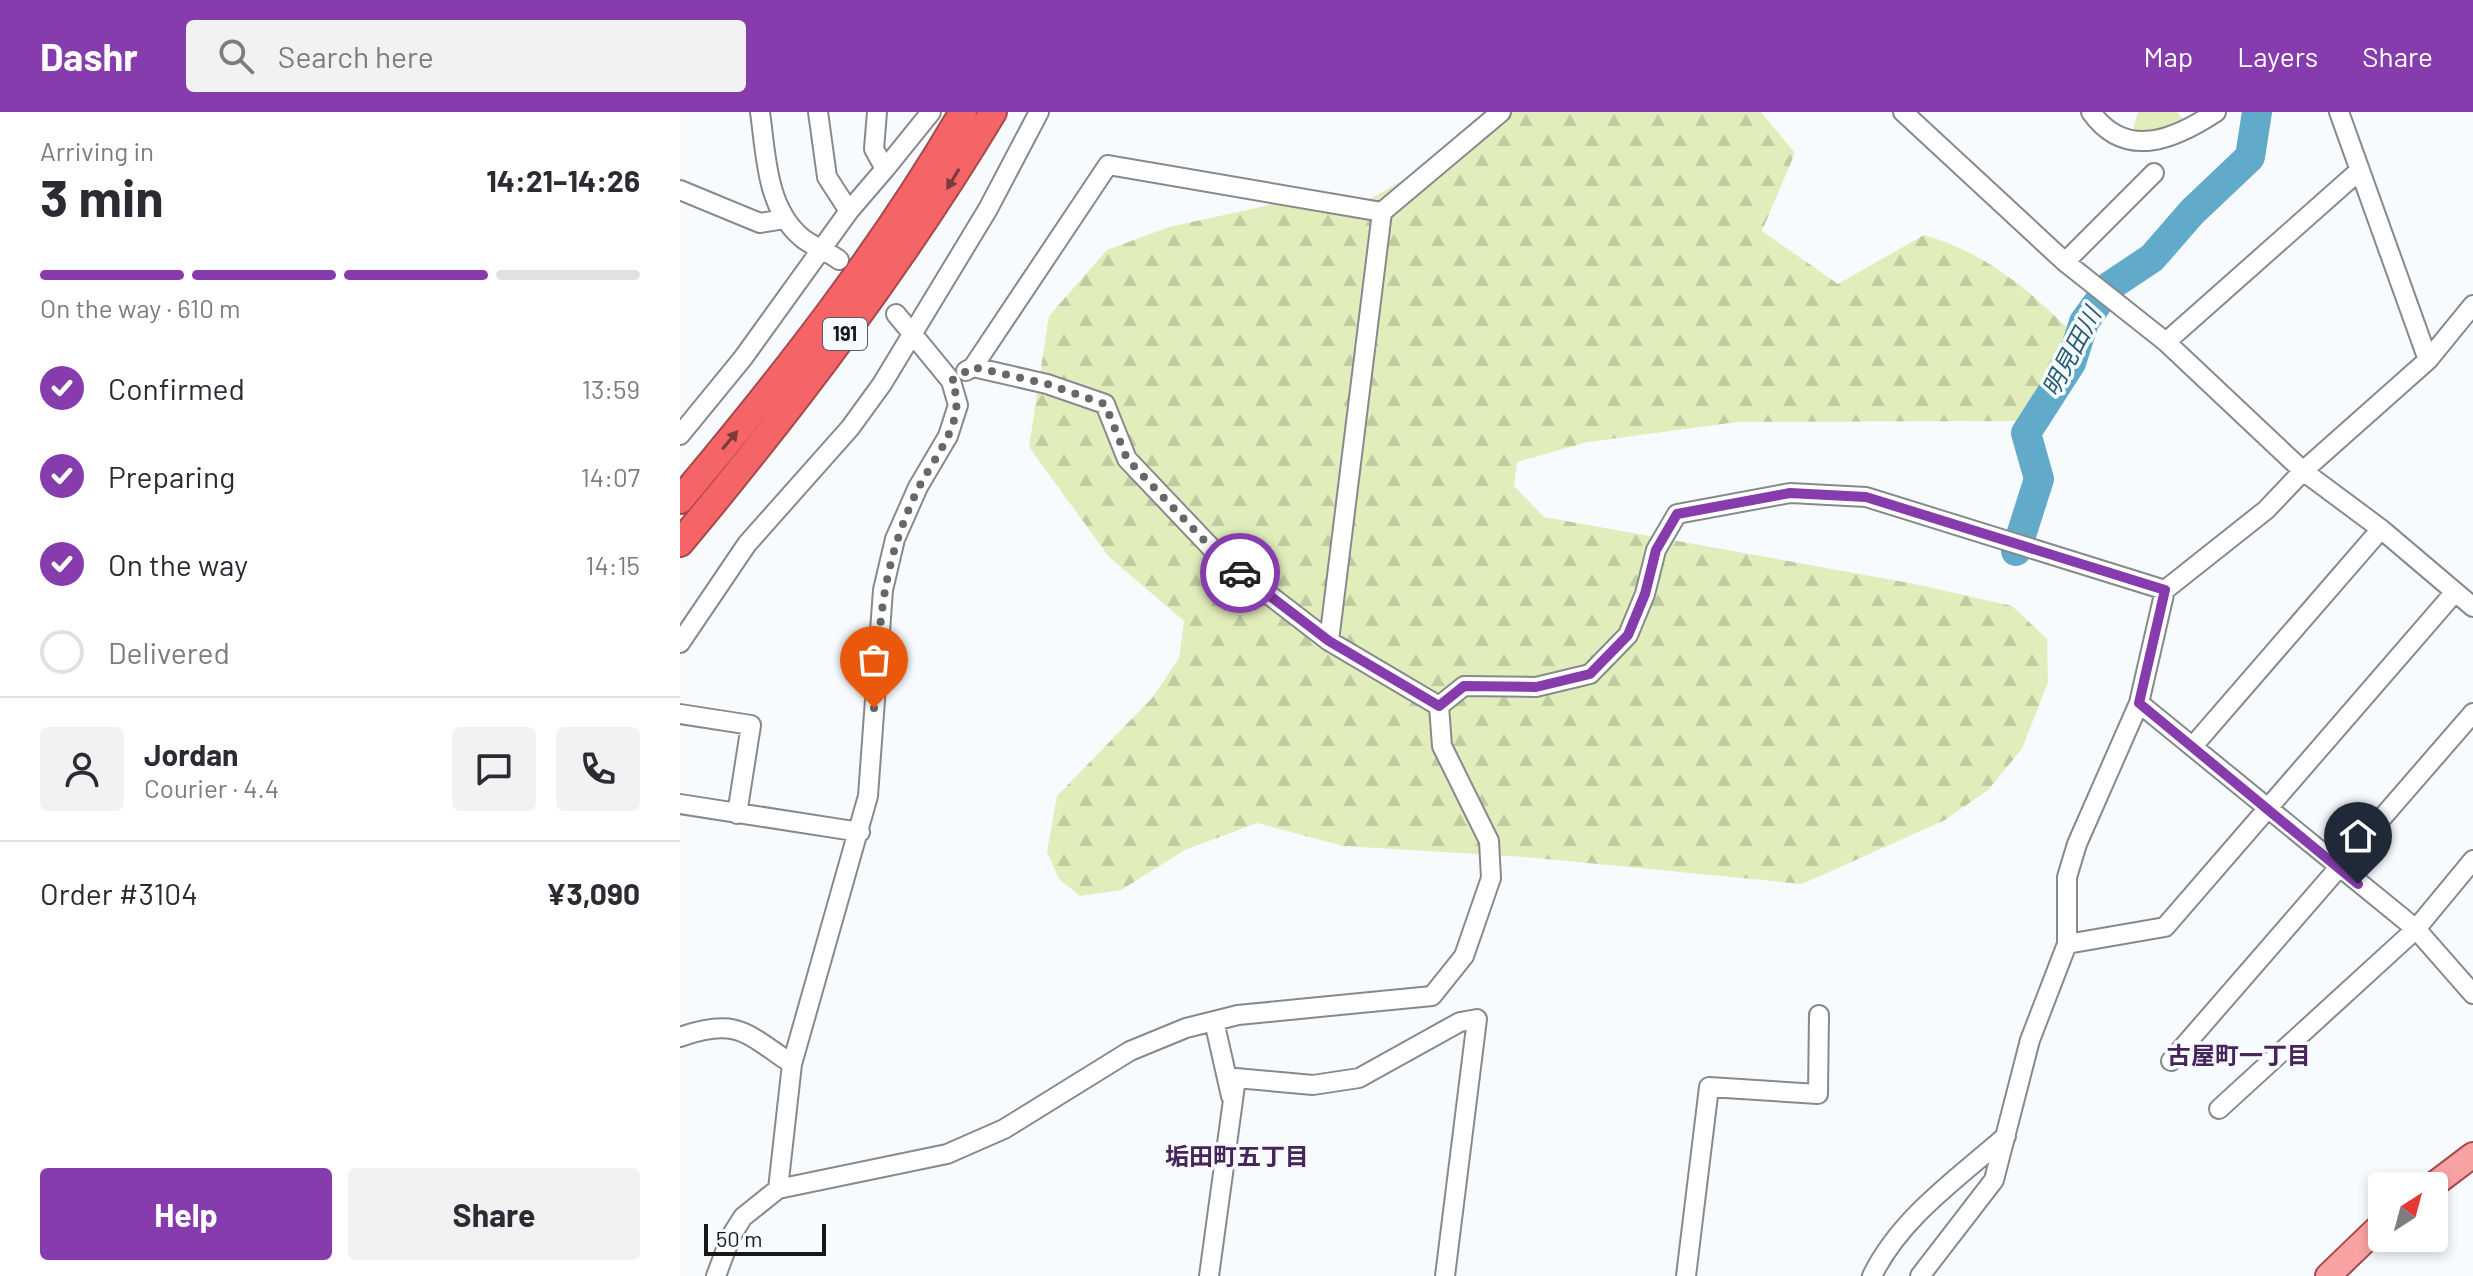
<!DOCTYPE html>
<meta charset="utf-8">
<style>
:root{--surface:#fff;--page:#f2f2f3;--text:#2b2b33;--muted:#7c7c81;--line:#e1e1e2;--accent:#873cad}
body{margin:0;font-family:Barlow,"Noto Sans JP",sans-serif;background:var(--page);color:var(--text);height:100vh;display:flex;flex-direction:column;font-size:30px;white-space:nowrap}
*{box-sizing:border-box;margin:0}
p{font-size:26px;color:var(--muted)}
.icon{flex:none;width:44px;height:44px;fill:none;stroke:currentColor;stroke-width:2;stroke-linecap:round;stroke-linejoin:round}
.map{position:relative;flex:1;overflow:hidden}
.details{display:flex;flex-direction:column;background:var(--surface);width:680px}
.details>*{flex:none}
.needle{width:52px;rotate:36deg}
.fabs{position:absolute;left:1688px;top:1060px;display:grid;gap:16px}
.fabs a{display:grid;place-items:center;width:80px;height:80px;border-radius:8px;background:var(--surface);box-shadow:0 4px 12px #0003;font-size:40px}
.scale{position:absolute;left:24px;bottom:20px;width:122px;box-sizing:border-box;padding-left:8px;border:4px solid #171819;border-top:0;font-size:22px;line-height:28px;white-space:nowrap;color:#171819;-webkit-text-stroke:6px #f7fbfe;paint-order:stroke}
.pin{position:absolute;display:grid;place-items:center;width:68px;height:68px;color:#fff;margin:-82px -34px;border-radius:50% 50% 50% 0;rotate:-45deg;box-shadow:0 0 8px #0007}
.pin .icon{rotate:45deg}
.courier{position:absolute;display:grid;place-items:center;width:80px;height:80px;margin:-40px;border:6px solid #873cad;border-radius:50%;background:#fff;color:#222;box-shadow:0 2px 10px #0007}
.summary em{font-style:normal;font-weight:700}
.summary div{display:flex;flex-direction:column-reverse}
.summary{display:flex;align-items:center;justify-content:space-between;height:136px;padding:0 40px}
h1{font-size:52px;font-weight:700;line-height:60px}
.bar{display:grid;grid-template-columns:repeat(4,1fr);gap:12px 8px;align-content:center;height:96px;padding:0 40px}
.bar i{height:10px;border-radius:6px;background:var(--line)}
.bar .active{background:var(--accent)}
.bar p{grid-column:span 4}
.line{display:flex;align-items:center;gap:20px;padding:0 40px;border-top:2px solid var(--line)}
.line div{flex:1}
.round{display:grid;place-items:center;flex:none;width:84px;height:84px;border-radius:8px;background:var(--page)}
ol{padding:0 40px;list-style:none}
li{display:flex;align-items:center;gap:24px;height:88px}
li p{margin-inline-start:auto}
li .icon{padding:8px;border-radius:50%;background:var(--accent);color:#fff;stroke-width:4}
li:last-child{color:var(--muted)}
li i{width:44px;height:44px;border:4px solid var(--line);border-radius:50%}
.cta{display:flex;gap:16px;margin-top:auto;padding:16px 40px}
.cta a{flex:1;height:92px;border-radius:8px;background:var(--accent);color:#fff;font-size:32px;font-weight:700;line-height:92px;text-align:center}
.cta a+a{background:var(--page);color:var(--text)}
header{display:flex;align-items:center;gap:48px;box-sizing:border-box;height:112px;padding:0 40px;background:var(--accent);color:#fff}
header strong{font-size:38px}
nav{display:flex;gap:44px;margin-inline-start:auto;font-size:28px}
.search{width:560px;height:72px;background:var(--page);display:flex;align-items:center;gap:20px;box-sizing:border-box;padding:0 28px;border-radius:8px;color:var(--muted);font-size:30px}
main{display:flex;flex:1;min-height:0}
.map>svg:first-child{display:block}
</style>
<header>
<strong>Dashr</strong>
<div class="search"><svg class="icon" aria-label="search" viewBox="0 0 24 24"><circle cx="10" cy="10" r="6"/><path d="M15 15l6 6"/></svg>Search here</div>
<nav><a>Map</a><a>Layers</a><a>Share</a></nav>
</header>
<main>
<section class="details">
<div class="summary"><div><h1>3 min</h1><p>Arriving in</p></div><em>14:21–14:26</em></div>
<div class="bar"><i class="active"></i><i class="active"></i><i class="active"></i><i></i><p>On the way · 610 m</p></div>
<ol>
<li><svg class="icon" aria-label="check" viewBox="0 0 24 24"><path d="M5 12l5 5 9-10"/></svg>Confirmed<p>13:59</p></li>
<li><svg class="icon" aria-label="check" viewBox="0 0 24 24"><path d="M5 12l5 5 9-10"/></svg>Preparing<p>14:07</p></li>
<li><svg class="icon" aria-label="check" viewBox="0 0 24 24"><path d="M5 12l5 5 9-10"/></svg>On the way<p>14:15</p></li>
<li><i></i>Delivered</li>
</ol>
<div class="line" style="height:144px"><a class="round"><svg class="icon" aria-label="person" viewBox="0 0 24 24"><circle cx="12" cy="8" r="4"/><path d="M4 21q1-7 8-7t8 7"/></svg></a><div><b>Jordan</b><p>Courier · 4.4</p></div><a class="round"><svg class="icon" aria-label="chat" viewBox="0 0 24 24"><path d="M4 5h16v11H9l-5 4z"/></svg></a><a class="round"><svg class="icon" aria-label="phone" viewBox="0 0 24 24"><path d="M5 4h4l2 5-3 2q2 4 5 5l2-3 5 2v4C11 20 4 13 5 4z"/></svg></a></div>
<div class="line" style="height:104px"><div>Order #3104</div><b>¥3,090</b></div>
<div class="cta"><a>Help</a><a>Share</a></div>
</section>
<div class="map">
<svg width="1793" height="1164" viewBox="0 0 1793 1164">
<defs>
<pattern id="forest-firs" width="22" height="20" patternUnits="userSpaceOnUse" patternTransform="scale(2)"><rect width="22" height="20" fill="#e1eebb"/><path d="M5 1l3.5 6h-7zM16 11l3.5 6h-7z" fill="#c0cba0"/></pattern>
</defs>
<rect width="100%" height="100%" fill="#f7fbfe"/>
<!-- forest -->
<path fill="url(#forest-firs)" d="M814,0H1081L1115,41L1082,119L1158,172L1244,123C1306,140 1355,182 1399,228L1395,252L1368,309L1057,310L908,330L837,350L834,374L864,405L1235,472L1332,494L1367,527L1368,570L1342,637L1308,678L1265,708L1122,772L846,745L663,734L577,711L505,738L441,778L400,784L379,767L367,740L377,684L473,585L499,546L504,509L429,445L349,335L369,204L427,138L489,115L603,90L681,92L775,38Z"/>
<!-- green -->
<path fill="#e1eebb" d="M1458,0H1497L1509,15L1450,28Z"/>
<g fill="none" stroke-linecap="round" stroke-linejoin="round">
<!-- river -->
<path stroke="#62aaca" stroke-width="30" d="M1336,439L1359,367L1346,321L1391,251L1404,210L1430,174L1472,146L1512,100L1570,45L1577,0"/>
<defs>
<path id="minor" d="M80,0C86,42 86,95 121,125C131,134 147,139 159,148
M138,0L147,65L169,99
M1223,0L1385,150L1486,230L1623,359L1701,417L1793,495
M1411,0C1446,49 1495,27 1536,0
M1659,0L1748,248
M205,57L251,0
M0,78L80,111L105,107
M1385,150L1474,61
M1486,230L1680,58
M293,255L367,272L425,292L447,347L540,445L649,529L759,594
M286,259L293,255L428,53L702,100
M0,323L63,246L169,99L205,57L194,37L197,0
M649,529L702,100L821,0
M0,531L67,432L170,316L202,272L308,97L359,0
M1459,591L1736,817L1793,882
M759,594L784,574L856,575L910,562L948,523L965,482L976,438L997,402L1110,381L1186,385L1485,478
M0,602L71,613L57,702
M1513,634L1701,417
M0,692L180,720
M1387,832L1485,815L1775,480
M534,909L551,984
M0,925C57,905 66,921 112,952
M1491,949L1793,601
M1539,997L1736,817L1793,748
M98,1077L112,952L188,684L203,478L215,427L238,375L268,324L278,293L271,269L216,202
M36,1164L51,1124L63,1105L98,1077L267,1042L324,1017L450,939L506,916L558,903L752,884L784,844L811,766L809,729L762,634L759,594
M529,1164L556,966L633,973L679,966L780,910L797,907L765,1164
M1006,1164L1029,975L1138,982L1139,903
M1192,1164C1220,1106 1278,1066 1326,1024
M1240,1164L1314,1068L1350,928L1387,832V765L1397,732L1459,591L1485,478L1586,398L1623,359L1748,248L1793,193"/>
<path id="major" d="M1752,1074L1793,1043
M1648,1164L1702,1112"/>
<path id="highway" d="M0,388C104,264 202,139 283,0
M0,431C114,294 221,153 313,0"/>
</defs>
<!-- minor casing -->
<use href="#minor" stroke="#878a8d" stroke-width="22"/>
<!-- major casing -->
<use href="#major" stroke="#a7494b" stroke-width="28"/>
<!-- highway casing -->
<use href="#highway" stroke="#a7494b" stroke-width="30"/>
<!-- minor -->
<use href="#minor" stroke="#fff" stroke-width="18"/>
<!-- major -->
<use href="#major" stroke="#f9a2a3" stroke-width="24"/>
<!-- highway -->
<use href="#highway" stroke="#f56466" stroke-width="26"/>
</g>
<!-- one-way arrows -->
<defs><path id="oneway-solid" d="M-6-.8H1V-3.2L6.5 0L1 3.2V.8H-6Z" transform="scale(2)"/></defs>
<g fill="#7b3a3c">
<use href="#oneway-solid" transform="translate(273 67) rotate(121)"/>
<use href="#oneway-solid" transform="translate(50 328) rotate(-50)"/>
</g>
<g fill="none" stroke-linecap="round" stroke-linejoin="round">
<!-- done -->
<path stroke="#656769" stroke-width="8" stroke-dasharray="0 14.4" d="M194,596C200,513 200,458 236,381C251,348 291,307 271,269L293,255L367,272L425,292L447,347L540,445L560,461"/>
<!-- route -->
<path stroke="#873cad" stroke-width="10" d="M560,461L649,529L759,594L784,574L856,575L910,562L948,523L965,482L976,438L997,402L1110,381L1186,385L1485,478L1459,591L1678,772"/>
</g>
<g text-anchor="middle" stroke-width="7" stroke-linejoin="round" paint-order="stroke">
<!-- shield labels -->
<rect fill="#f7fbfe" stroke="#5a5c5e" stroke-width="2" x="143" y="206" width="44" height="32" rx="6"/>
<g font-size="20" font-weight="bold" fill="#171819">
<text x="165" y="229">191</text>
</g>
<!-- water labels -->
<g font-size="24" font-style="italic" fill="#245c73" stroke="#f7fbfe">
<text transform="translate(1392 240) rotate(-62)" y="8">明見田川</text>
</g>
<!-- neighbourhood labels -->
<g font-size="24" font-weight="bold" fill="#47245b" stroke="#f7fbfe">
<text x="1559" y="952">古屋町一丁目</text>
<text x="557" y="1053">垢田町五丁目</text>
</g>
</g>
</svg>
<div class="fabs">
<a><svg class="needle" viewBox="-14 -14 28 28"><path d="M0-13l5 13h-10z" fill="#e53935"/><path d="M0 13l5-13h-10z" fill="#7c7c81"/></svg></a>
</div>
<div class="scale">50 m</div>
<div class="pin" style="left:194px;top:596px;background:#ea580c"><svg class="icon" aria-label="bag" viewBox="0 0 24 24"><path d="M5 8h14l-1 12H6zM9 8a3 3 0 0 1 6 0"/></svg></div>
<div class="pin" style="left:1678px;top:772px;background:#1f2937"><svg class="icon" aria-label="home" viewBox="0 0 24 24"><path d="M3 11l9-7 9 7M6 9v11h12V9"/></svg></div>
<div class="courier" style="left:560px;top:461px"><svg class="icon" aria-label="car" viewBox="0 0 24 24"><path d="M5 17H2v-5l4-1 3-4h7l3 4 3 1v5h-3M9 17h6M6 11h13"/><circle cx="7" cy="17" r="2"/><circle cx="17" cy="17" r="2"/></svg></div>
</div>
</main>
